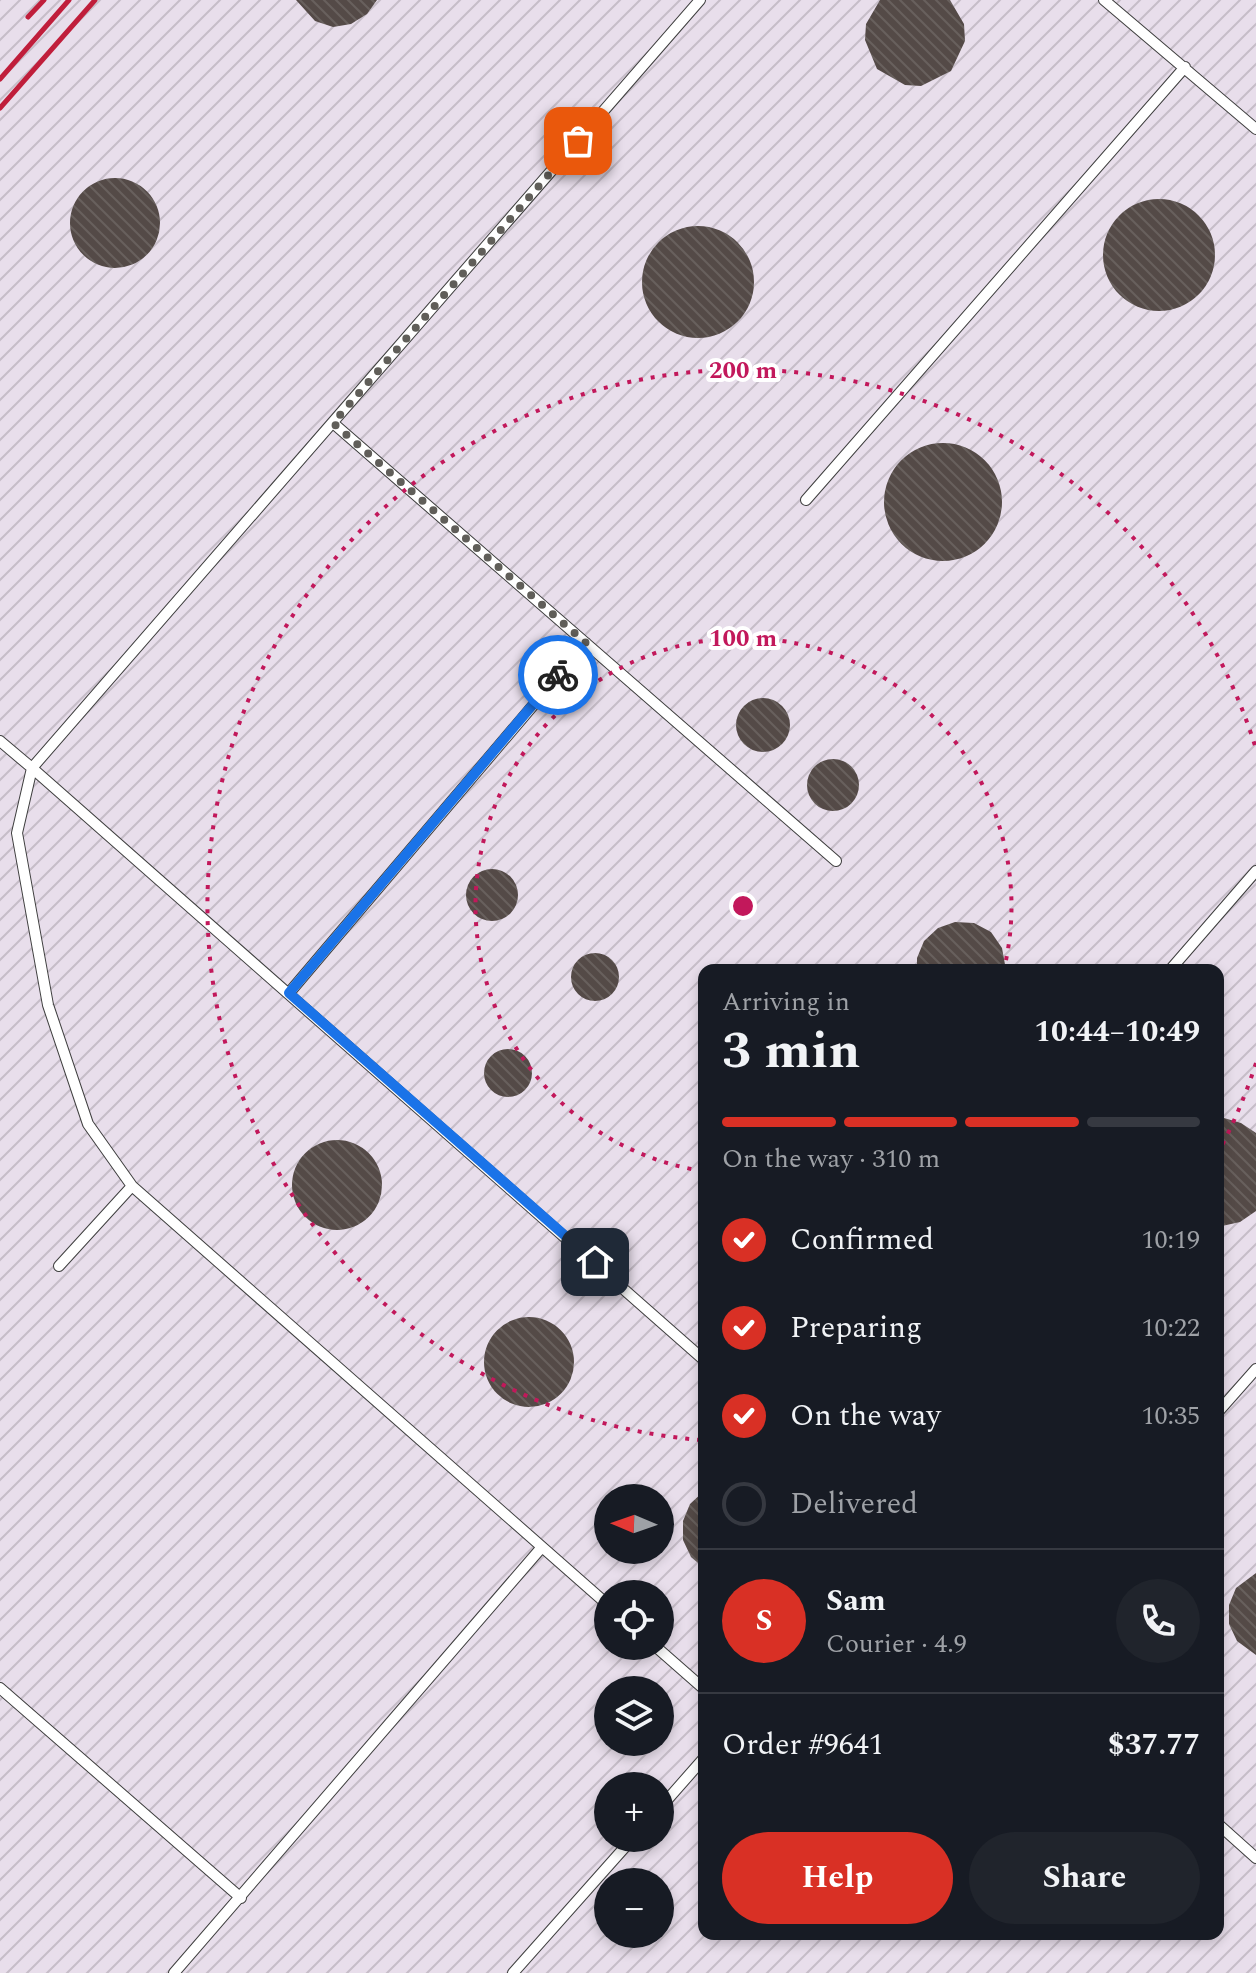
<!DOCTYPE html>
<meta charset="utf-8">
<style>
:root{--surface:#171b24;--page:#20242c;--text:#f1f3f6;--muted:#9ea1a6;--line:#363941;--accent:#d93025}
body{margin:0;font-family:Spectral,serif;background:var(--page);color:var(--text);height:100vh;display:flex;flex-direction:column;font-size:30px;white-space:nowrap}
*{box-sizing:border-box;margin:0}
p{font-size:26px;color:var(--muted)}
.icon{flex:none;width:44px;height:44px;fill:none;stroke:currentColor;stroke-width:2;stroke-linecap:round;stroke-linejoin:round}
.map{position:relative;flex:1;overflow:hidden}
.sheet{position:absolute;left:698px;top:964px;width:526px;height:976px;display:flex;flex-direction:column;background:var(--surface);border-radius:16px;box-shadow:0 4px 12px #0003}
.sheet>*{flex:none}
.needle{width:52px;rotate:272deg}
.buttons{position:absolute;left:594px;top:1484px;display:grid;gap:16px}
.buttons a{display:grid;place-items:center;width:80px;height:80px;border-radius:50%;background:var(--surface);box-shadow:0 4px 12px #0003;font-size:40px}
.pin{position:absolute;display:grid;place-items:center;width:68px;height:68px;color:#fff;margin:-34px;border-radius:16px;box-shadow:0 4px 12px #0006}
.courier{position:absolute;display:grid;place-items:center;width:80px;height:80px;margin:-40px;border:6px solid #1a73e8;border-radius:50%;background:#fff;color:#222;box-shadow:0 2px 10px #0007}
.headline em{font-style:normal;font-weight:700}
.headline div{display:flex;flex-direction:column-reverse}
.headline{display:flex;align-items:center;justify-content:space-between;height:136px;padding:0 24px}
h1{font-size:52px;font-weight:700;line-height:60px}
.bar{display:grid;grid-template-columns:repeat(4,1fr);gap:12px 8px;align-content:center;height:96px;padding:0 24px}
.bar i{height:10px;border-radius:6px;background:var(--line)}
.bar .active{background:var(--accent)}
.bar p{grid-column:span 4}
.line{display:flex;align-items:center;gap:20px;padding:0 24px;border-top:2px solid var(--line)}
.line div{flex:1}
.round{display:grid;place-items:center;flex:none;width:84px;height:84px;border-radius:42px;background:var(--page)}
ol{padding:0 24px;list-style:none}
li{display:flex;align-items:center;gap:24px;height:88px}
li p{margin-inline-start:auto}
li .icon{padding:8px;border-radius:50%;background:var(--accent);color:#fff;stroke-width:4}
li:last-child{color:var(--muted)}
li i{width:44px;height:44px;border:4px solid var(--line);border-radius:50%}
.button{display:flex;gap:16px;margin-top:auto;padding:16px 24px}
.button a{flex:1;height:92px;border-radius:48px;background:var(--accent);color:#fff;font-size:32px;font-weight:700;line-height:92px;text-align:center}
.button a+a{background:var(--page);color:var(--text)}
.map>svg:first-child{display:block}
</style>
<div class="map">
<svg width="1256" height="1973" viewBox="0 0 1256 1973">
<defs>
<pattern id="industrial-furrows" width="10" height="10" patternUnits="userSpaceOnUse" patternTransform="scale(2)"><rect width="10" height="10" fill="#e8deeb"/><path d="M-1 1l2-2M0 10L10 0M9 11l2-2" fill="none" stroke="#c6bdc8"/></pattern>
<pattern id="building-back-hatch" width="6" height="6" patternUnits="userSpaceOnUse" patternTransform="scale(2)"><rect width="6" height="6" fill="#544a47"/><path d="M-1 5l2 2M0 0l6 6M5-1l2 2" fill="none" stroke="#68605d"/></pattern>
</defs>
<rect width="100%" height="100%" fill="#fff8e9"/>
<!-- industrial -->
<path fill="url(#industrial-furrows)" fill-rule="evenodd" d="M0,0H1256V1973H0ZM704,970H1218V1934H704ZM608,1498H660V1550H608ZM608,1594H660V1646H608ZM608,1690H660V1742H608ZM608,1786H660V1838H608ZM608,1882H660V1934H608Z"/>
<!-- building -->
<path fill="url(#building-back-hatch)" d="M296,0H377L367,14L351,24L333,27L315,21Z
M880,0H950L964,24L965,41L951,71L921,86L905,85L877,69L865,40L866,24Z
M70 223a45 45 0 1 1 90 0a45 45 0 1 1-90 0Z
M1103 255a56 56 0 1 1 112 0a56 56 0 1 1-112 0Z
M642 282a56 56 0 1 1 112 0a56 56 0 1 1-112 0Z
M884 502a59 59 0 1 1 118 0a59 59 0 1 1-118 0Z
M736 725a27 27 0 1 1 54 0a27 27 0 1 1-54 0Z
M807 785a26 26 0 1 1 52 0a26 26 0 1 1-52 0Z
M466 895a26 26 0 1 1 52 0a26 26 0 1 1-52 0Z
M955,922L974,923L991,932L1002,948L1006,970H917V958L924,941L938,928Z
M571 977a24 24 0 1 1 48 0a24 24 0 1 1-48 0Z
M484 1073a24 24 0 1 1 48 0a24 24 0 1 1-48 0Z
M1224,1118L1241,1123L1256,1133V1211L1240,1222L1222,1226L1218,1225V1119Z
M292 1185a45 45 0 1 1 90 0a45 45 0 1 1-90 0Z
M484 1362a45 45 0 1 1 90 0a45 45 0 1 1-90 0Z
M704,1491V1568L691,1557L683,1540V1521L690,1504Z
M1256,1573V1655L1237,1641L1229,1624V1605L1236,1588Z"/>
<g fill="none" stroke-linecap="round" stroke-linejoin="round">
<defs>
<path id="service" d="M700,0L32,768L704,1360
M1104,0L1256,129
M333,423L836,861
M806,500L1185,67
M0,741L32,768L17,833L48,1005L88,1124L132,1186L608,1605
M1170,970L1256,871
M289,993L586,643
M59,1266L132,1186
M1218,1412L1256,1369
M655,1646L704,1689
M0,1688L241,1898
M660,1808L704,1758
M1218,1824L1256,1858
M174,1973L542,1547
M513,1973L633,1838"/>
</defs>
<!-- service casing -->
<use href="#service" stroke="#3e3e3e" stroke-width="12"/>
<!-- service -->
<use href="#service" stroke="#fff" stroke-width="10"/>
<!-- rail -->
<path stroke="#c01e3b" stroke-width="5" d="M28,17L44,0
M0,79L69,0
M0,108L95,0"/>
</g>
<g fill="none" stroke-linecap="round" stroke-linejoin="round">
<!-- done -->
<path stroke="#605e59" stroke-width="8" stroke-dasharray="0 14.4" d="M558,675L586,643L333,423L578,141"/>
<!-- route -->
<path stroke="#1a73e8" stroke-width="10" d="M558,675L289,993L595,1262"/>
</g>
<!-- distance rings -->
<g fill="none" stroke="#c2185b" stroke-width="4" stroke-dasharray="4 8">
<path d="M703 1171A268 268 0 1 1 1004 969"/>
<path d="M1256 1063A536 536 0 0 1 1218 1153M701 1440A536 536 0 1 1 1256 749"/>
</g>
<circle cx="743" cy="906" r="12" fill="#c2185b" stroke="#fff" stroke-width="4"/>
<g font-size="24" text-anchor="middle" font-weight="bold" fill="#c2185b" stroke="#fff" stroke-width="8" stroke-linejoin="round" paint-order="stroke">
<text x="743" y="378">200 m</text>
<text x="743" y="646">100 m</text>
</g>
</svg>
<div class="buttons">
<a><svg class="needle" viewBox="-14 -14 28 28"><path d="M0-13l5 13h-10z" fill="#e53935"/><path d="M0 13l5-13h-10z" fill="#9ea1a6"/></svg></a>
<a><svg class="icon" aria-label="locate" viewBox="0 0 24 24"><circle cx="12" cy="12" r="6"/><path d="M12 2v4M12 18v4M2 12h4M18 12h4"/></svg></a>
<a><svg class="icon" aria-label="layers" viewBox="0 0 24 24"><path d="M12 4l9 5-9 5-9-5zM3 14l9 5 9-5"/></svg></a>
<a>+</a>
<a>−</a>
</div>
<div class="pin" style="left:578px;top:141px;background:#ea580c"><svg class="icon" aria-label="bag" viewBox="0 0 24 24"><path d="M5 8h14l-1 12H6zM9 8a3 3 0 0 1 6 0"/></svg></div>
<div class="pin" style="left:595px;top:1262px;background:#1f2937"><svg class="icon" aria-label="home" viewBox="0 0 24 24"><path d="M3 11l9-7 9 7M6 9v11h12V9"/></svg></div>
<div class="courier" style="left:558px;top:675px"><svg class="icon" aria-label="bike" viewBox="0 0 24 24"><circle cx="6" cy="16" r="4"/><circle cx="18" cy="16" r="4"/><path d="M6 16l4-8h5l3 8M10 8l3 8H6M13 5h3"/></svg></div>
<section class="sheet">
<div class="headline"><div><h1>3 min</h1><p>Arriving in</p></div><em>10:44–10:49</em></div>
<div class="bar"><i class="active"></i><i class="active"></i><i class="active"></i><i></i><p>On the way · 310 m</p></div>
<ol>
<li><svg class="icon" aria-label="check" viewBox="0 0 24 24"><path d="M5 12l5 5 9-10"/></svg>Confirmed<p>10:19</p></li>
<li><svg class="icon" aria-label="check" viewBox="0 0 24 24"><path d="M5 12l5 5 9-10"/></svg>Preparing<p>10:22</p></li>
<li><svg class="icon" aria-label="check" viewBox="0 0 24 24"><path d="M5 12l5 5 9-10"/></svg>On the way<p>10:35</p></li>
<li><i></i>Delivered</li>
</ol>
<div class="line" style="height:144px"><b class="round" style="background:var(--accent);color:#fff">S</b><div><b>Sam</b><p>Courier · 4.9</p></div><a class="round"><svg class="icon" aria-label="phone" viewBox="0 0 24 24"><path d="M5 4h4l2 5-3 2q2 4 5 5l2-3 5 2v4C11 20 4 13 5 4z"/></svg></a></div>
<div class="line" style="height:104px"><div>Order #9641</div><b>$37.77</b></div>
<div class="button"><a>Help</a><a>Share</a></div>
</section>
</div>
